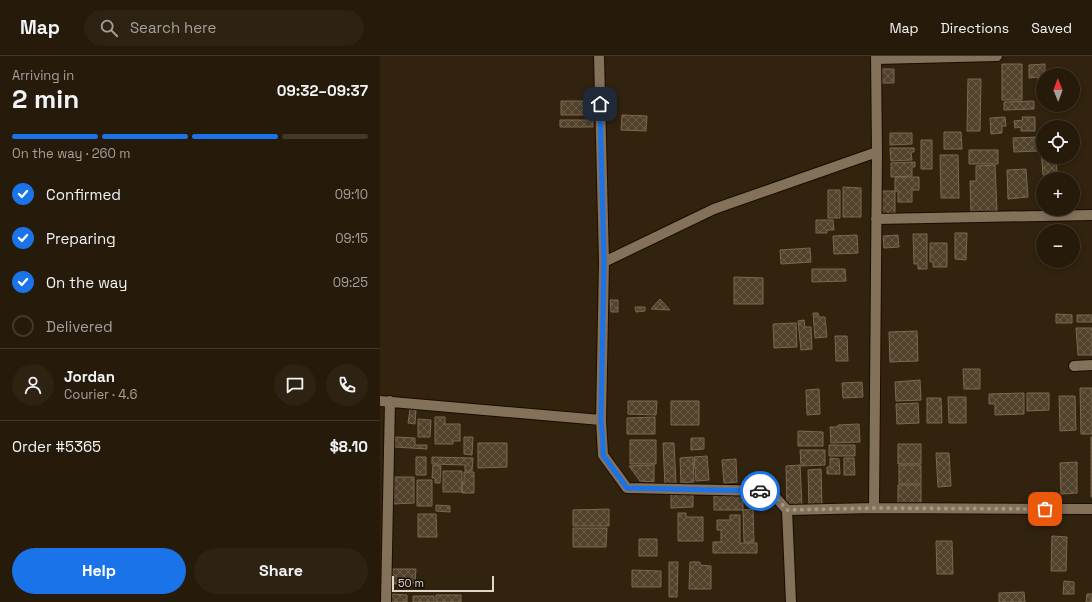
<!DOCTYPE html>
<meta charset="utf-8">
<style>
:root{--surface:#261a0a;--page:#2e2313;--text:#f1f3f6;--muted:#a4a19c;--line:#42382b;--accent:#1a73e8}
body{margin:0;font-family:"Space Grotesk",sans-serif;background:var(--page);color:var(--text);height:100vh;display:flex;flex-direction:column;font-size:15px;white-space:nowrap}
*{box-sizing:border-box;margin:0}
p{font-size:13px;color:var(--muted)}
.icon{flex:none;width:22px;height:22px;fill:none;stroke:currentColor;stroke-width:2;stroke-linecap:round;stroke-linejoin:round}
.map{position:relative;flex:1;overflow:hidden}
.side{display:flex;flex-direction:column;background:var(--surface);width:380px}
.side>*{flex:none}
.needle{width:26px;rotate:359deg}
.tools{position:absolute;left:656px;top:12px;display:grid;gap:8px}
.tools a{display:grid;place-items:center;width:44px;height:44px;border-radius:50%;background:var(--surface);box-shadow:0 2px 6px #0003,0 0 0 1px var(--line);font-size:20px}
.scale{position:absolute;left:12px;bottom:10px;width:102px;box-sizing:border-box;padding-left:4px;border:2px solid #e0d6c9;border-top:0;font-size:11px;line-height:14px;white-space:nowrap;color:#e0d6c9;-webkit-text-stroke:3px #150e06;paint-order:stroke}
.pin{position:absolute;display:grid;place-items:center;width:34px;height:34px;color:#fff;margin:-17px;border-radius:8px;box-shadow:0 2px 6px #0006}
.courier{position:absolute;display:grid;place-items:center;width:40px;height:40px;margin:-20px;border:3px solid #1a73e8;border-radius:50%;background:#fff;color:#222;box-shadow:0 1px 5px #0007}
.overview em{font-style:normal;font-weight:600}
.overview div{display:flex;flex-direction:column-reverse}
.overview{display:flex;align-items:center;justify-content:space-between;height:68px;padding:0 12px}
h1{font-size:26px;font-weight:600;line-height:30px}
.bar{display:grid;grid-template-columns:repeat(4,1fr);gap:6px 4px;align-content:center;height:48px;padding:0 12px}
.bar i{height:5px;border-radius:3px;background:var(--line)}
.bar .on{background:var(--accent)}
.bar p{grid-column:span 4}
.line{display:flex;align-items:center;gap:10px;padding:0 12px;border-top:1px solid var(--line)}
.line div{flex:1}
.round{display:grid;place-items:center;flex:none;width:42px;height:42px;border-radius:21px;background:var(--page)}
ol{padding:0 12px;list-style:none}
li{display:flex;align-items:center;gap:12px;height:44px}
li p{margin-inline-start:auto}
li .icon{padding:4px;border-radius:50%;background:var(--accent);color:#fff;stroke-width:4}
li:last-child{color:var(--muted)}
li i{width:22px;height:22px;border:2px solid var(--line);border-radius:50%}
.button{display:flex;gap:8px;margin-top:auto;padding:8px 12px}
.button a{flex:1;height:46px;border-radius:24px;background:var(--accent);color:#fff;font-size:16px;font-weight:600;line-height:46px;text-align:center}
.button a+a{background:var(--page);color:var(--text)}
header{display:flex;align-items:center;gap:24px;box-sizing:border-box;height:56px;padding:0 20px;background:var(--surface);border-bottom:1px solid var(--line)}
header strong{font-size:19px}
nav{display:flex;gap:22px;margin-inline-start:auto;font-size:14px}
.search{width:280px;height:36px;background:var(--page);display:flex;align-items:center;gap:10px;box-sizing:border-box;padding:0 14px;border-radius:22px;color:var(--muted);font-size:15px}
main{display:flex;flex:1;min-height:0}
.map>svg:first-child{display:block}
</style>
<header>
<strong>Map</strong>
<div class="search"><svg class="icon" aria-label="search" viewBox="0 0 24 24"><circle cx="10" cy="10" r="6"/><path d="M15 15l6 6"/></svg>Search here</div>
<nav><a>Map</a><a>Directions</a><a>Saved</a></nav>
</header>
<main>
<section class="side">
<div class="overview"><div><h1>2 min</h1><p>Arriving in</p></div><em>09:32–09:37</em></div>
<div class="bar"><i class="on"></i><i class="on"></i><i class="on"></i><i></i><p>On the way · 260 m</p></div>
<ol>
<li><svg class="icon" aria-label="check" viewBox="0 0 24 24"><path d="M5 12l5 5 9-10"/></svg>Confirmed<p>09:10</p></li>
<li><svg class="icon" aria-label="check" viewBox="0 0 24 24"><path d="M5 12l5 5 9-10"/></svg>Preparing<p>09:15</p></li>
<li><svg class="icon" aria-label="check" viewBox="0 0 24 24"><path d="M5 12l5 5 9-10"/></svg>On the way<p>09:25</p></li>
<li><i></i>Delivered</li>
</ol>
<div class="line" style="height:72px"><a class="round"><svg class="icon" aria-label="person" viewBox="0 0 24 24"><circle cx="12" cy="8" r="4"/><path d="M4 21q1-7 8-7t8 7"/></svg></a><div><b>Jordan</b><p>Courier · 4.6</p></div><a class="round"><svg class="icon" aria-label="chat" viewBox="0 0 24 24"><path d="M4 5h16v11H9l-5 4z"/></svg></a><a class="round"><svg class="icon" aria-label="phone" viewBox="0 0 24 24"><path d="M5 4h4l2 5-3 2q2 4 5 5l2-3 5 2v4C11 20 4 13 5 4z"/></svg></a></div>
<div class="line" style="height:52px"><div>Order #5365</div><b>$8.10</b></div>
<div class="button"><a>Help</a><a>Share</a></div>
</section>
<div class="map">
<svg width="712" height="546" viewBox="0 0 712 546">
<defs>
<pattern id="building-cross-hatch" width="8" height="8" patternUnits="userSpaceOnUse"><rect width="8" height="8" fill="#52422c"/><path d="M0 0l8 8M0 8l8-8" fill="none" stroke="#6b5d49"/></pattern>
</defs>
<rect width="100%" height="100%" fill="#32230e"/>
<!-- building -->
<path fill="url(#building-cross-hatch)" stroke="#7a6851" d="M622,8H642V44H622Z
M665,8V19H663V28H659L658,21L649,22V9Z
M498,13H514V27H499Z
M588,23H601L600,75H587Z
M181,45H215V59H181Z
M654,45V53L624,54V46Z
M242,59L267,60L266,75L241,74Z
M625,61L626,70H622V77L611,78L610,62Z
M642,61H655V75H641V71L635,72L634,65L643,64Z
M180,64H213V71H180Z
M564,76H581L582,93H564Z
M510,77H532V88L510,89Z
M658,81V95L634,96L633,82Z
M660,81H663V101H676L677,118L663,119Z
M541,84H552V113H541Z
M510,92H534V96H531L532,104L511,105Z
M589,94H618V108H589Z
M560,99H578L579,142H561Z
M535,106V111H532V120L511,121V107Z
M615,109L617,155L591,156L590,125H596V110Z
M646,113L648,141L628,143L627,114Z
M515,121H539V134H532V146H518V135H515Z
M463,131L481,132V161H463Z
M448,134H460V162H448Z
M501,135H515V157L502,158Z
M436,164H453L454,174H447V177H436Z
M575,177H587L586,204L575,203Z
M533,178H547V213H538V208H534Z
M477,179L478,197L454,198L453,180Z
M518,179L519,191L504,192L503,180Z
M550,187H567V211H553V206H550Z
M430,192L431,206L401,208L400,194Z
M432,213H465L466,225L432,226Z
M354,221L383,222V248H354Z
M280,243L290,254L271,253Z
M230,244H238V256H231Z
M255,251H265V255L256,256Z
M433,257H438L439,261H445L447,281L435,282Z
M676,258L692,259V267H676Z
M697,259H712V266H697Z
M424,264L425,271H431L432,293L421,294L418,265Z
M416,267L417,291L394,292L393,268Z
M696,272H712V299H698Z
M537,275L538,305L510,306L509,276Z
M455,280H467L468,305H456Z
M583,313H600V333H584Z
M540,324L541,344L516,345L515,326Z
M482,326L483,341L463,342L462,327Z
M700,332H712V378H701Z
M439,333L440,358L427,359L426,334Z
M644,337V358L615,359V348H609V338Z
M647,337H669V354L647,355Z
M679,340H695L696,374L680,375Z
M568,341H586V367H569Z
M547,342H561L562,367H547Z
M248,345H277L276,359L248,358Z
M291,345H319V369H291Z
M538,347L539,367L517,368L516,348Z
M30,353L36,354L35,368L28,367Z
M55,361H65V368H80V385H73V388H55Z
M275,361V378H247V362Z
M38,363L51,364L50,381H38Z
M479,368L480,386L451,387L450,371H458V369Z
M418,375L443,376V390H418Z
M15,381L35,382V389H47V393L15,391Z
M84,381H93L92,399L84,398Z
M711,381H712V441H711Z
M311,382H324V393L311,394Z
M250,384H276V408H250Z
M98,387H127V411L98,412Z
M283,387H294L296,429L285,430Z
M518,388H541V408H518Z
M449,389H475V400H449Z
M420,394H445V409L421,410Z
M556,397H569L571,430L558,431Z
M327,400L329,424L316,425L314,401Z
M36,401H46V419H36Z
M52,401L93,402L92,415H85V409L52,408Z
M313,401L314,426L301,427L300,402Z
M450,402L459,403L460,418H447V411H450Z
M464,402H474L475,419H464Z
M356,403L357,426L344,427L342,404Z
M697,406V437L681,438L680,407Z
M53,409L61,410L60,427H55V422H52Z
M274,409V426L260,425L249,410Z
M420,409L422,450L407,451L406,410Z
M519,409H541V428H519Z
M441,413L442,449L429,450L428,414Z
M63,415H82V436H63Z
M84,416H94V437H82V426H84Z
M12,421H34V447L13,448Z
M37,424H52V450H37Z
M518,429H541V449H518Z
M313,436V451L291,452V437Z
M334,439H363V454H334Z
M56,449L70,450V456L56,455Z
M229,453V470H193V454Z
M373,453L374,486H364L363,454Z
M298,457H306V461H323V485H298Z
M38,458H56L57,481H38Z
M350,459H360V487H377V497H333V486H341V474H337V464H350Z
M193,472H227L226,491H193Z
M672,480L687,481L686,515H671Z
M259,483H277V500H259Z
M556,485H572L573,518H557Z
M289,506H298L297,541H289Z
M310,506H320V509L331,510V533H309Z
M11,513H36L35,527L10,528Z
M252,514L281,515V531H252Z
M684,525L694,526V538H683Z
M644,536L645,546H619V537Z
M11,538L27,539V546H11Z
M707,538H712V546H706Z
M56,539H81V546H56Z
M33,540H54V546H33Z"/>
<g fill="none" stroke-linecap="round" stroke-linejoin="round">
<defs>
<path id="street" d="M219,0L224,206L221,364L223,399L247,432L390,435L407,454L411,546
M496,3L617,0
M496,163L712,159
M224,206L334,153L497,96
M694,310L712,309
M0,345L221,364
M494,452L497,96L496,0
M407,454L494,452L712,453
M6,546L10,345"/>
</defs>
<!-- street casing -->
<use href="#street" stroke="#1a0c00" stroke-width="12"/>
<!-- street -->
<use href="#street" stroke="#83715a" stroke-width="10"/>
</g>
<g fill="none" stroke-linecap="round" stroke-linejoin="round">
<!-- done -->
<path stroke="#a39788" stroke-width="4" stroke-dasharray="0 7.2" d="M380,435H390L407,454L494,452L665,453"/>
<!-- route -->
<path stroke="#1a73e8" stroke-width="5" d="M220,48L224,206L221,364L223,387V399L247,432L380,435"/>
</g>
</svg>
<div class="tools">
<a><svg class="needle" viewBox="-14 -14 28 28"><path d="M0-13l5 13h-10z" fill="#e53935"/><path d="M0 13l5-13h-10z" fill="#a4a19c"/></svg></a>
<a><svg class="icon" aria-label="locate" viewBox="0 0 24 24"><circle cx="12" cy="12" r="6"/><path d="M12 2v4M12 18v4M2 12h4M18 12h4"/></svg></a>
<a>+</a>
<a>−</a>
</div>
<div class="scale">50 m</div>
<div class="pin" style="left:665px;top:453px;background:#ea580c"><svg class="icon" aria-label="bag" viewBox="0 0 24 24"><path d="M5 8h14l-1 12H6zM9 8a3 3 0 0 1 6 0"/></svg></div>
<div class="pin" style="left:220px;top:48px;background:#1f2937"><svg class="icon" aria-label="home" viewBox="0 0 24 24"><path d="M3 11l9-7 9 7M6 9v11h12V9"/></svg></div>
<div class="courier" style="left:380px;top:435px"><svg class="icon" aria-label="car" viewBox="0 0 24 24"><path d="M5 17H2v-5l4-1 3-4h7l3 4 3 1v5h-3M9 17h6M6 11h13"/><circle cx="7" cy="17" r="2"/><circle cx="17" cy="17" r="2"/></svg></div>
</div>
</main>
